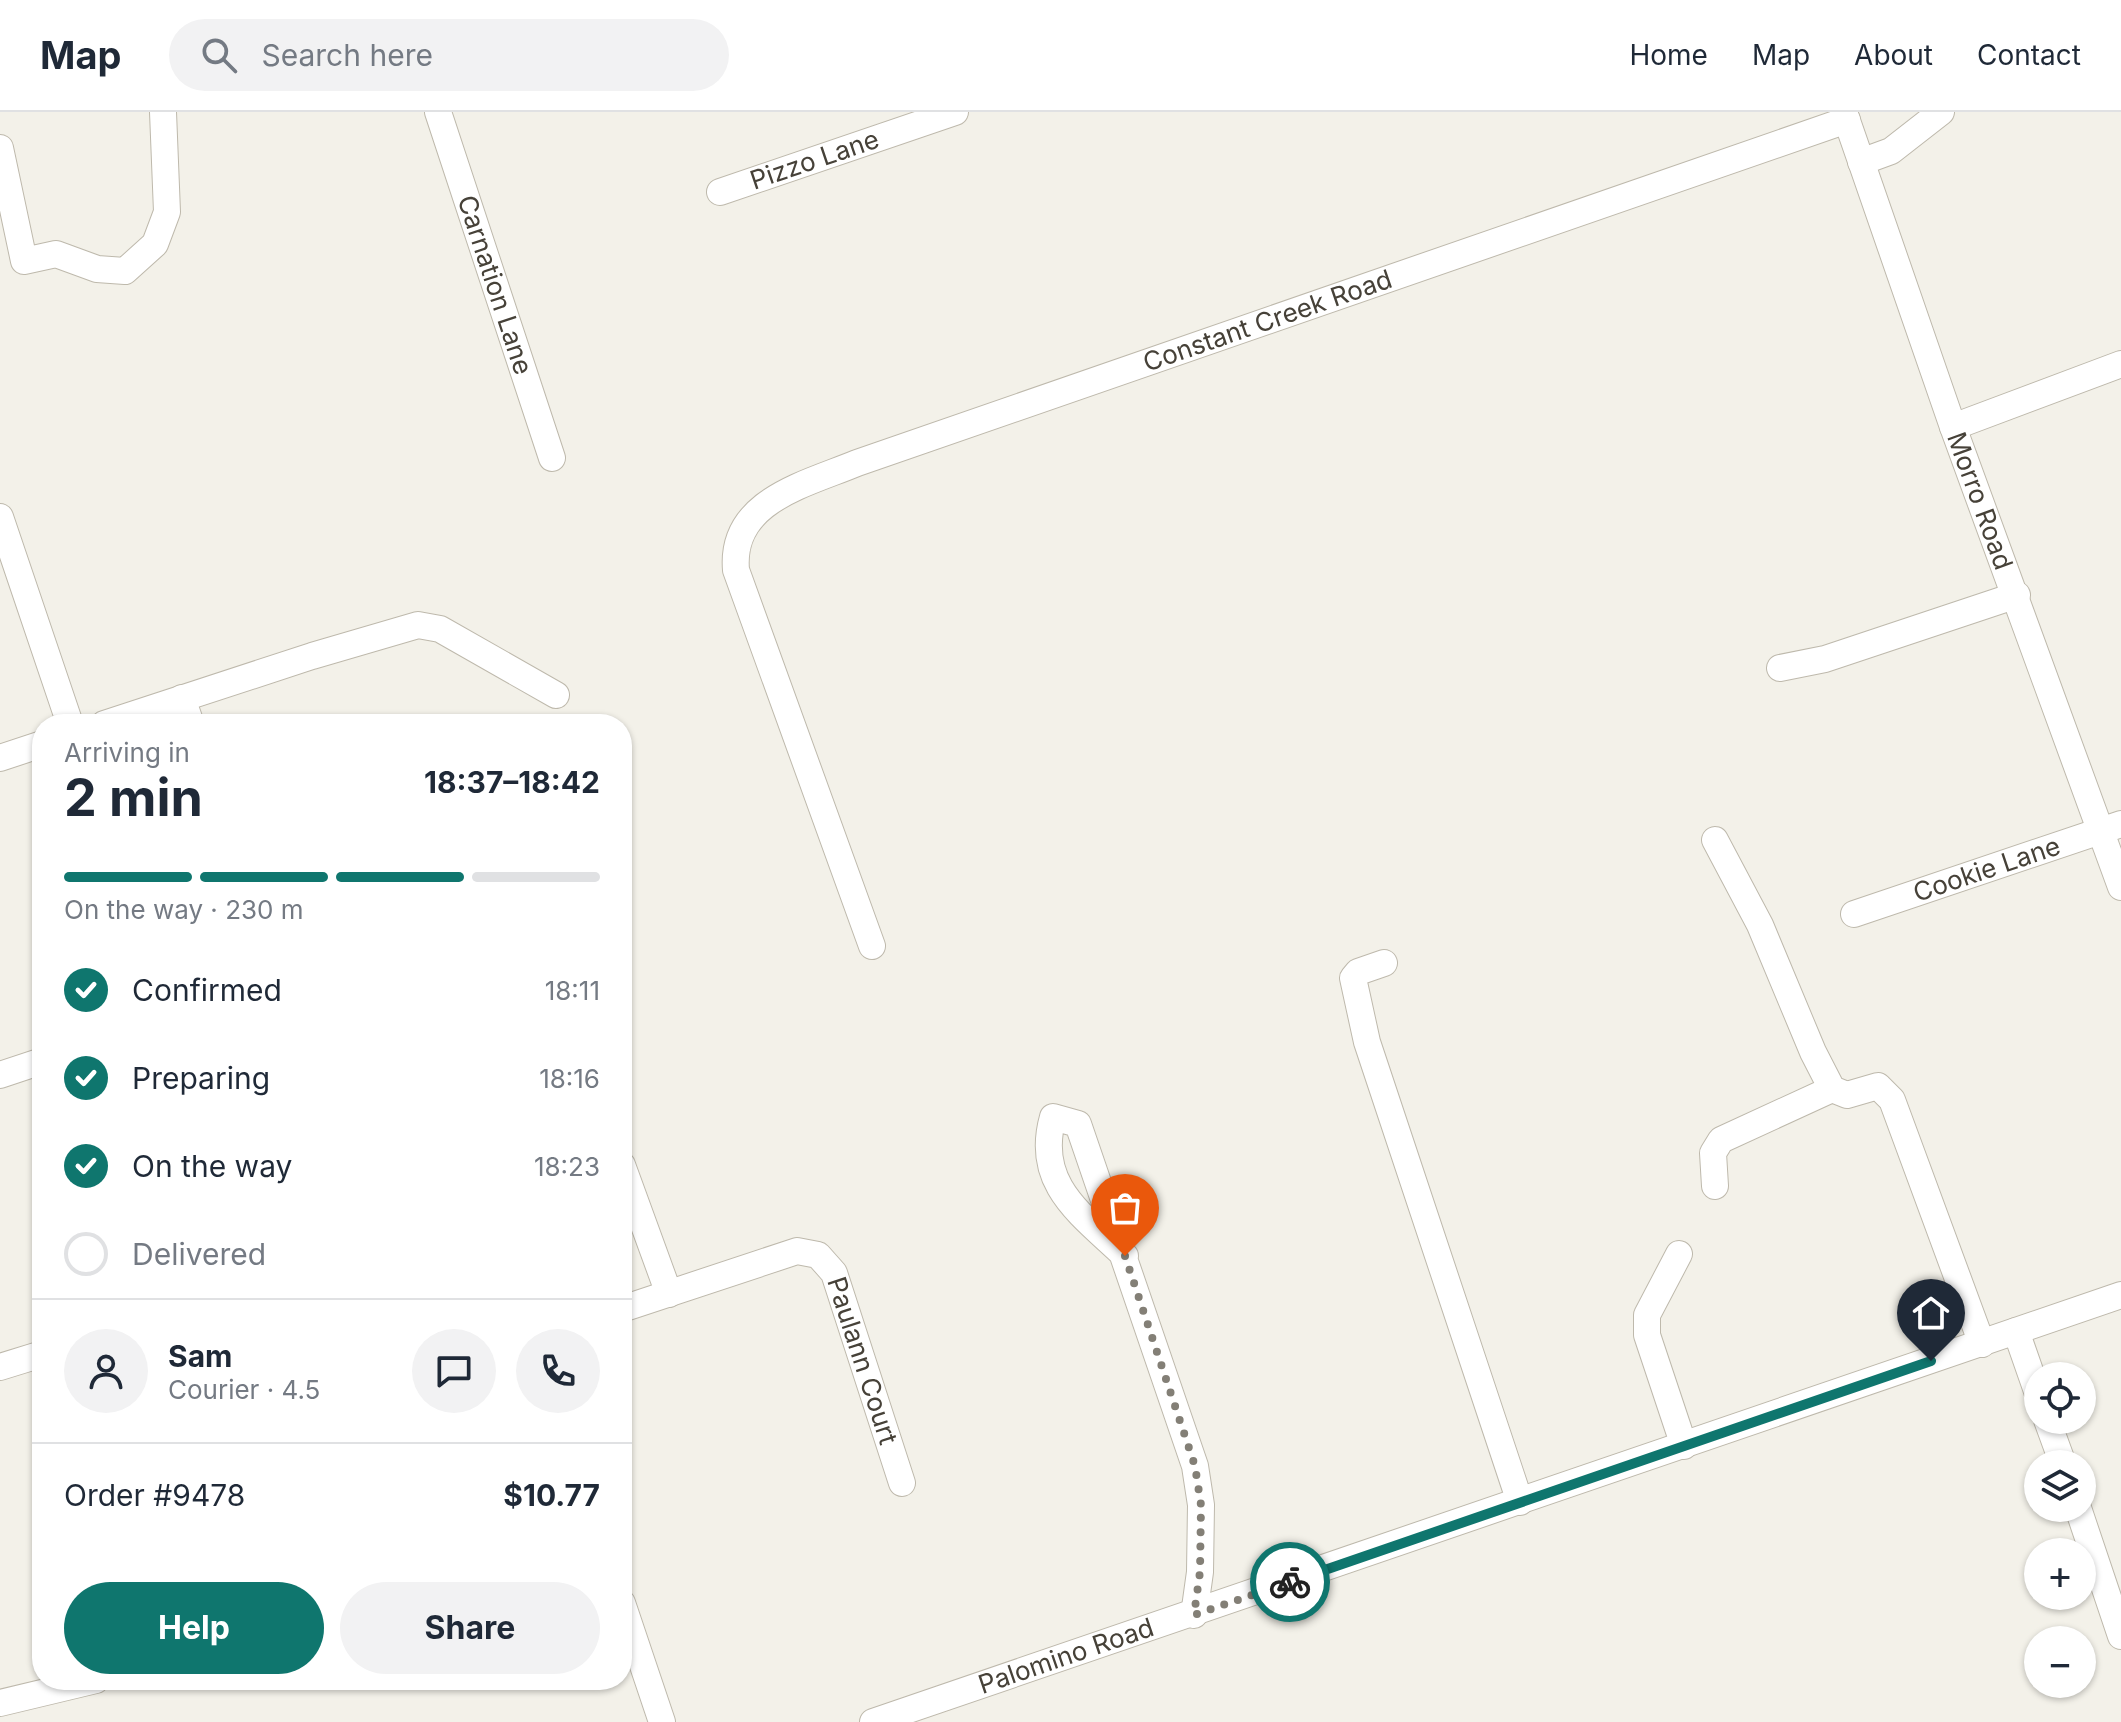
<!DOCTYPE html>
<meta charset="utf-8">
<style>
:root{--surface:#fff;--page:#f2f2f3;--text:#1f2937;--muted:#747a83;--line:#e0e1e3;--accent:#0f766e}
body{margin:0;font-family:Inter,sans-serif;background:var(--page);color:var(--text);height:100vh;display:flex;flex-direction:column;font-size:30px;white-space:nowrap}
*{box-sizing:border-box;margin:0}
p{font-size:26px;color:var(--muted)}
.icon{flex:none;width:44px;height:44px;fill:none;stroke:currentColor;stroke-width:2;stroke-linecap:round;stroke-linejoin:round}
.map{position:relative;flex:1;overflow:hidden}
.sheet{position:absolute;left:32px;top:602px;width:600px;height:976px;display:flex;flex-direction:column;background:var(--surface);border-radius:32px;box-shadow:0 2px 6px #0004}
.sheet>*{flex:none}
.fabs{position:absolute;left:2024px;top:1250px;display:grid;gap:16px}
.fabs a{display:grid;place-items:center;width:72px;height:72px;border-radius:50%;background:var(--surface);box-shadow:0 2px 6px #0004;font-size:40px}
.pin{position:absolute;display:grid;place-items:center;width:68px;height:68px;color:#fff;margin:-82px -34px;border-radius:50% 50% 50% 0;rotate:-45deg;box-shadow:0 0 8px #0007}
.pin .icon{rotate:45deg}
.courier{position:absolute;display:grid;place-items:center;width:80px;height:80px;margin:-40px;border:6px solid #0f766e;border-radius:50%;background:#fff;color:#222;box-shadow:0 2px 10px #0007}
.head em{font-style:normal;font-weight:700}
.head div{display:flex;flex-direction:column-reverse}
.head{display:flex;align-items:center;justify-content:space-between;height:136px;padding:0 32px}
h1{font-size:52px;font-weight:700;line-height:60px}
.bar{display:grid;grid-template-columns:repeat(4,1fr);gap:12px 8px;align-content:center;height:96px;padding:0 32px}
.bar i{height:10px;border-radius:6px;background:var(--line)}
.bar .active{background:var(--accent)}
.bar p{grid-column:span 4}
.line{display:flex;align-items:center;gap:20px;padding:0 32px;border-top:2px solid var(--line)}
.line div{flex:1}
.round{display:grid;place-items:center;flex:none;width:84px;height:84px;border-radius:42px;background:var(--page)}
ol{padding:0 32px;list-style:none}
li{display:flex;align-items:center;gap:24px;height:88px}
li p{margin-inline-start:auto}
li .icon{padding:8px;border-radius:50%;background:var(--accent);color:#fff;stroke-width:4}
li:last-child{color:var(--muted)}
li i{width:44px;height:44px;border:4px solid var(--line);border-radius:50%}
.action{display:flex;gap:16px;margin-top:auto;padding:16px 32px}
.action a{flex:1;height:92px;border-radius:48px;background:var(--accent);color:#fff;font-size:32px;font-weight:700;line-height:92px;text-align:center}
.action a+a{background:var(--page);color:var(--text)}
header{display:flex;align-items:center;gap:48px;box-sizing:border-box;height:112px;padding:0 40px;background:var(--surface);border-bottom:2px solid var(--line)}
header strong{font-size:38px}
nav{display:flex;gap:44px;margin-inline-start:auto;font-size:28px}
.search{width:560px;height:72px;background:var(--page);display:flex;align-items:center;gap:20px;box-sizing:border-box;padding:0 28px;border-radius:44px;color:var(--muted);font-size:30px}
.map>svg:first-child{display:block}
</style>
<header>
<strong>Map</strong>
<div class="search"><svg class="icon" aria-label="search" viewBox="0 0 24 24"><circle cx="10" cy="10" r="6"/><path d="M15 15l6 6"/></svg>Search here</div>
<nav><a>Home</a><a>Map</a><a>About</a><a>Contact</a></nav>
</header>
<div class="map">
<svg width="2121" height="1610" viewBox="0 0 2121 1610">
<rect width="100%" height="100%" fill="#f3f1e9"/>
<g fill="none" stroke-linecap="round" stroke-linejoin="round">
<defs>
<g id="minor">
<path id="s1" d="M438,0L552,346"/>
<path id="s2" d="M1844,0L1953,315L2121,775"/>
<path d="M0,36L24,149L56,142L97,157L125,159L155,132L167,100L163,0"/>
<path d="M1861,50L1891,39L1941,0"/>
<path id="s3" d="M720,80L955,0"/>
<path d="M1953,315L2121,252"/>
<path d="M0,405L70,612"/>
<path d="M1780,556L1825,547L2017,483"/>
<path d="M182,586L191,612"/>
<path d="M104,612L312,544L418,513L440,517L556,583"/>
<path d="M0,646L42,632"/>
<path d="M1715,728L1760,813L1813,940L1832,977L1847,983L1878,974L1892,988L1982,1232"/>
<path id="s4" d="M1854,802L2121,712"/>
<path id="s5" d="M872,834L736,458C730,389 804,373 857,351L1847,8"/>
<path d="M1384,851L1358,860L1353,866L1367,930L1520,1390"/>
<path d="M0,963L42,949"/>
<path d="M622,1053L669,1182"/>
<path d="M1715,1074L1713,1041L1721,1028L1832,977"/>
<path d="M1679,1142L1647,1203V1223L1684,1334"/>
<path d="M1125,1144C1081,1102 1034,1072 1053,1005L1078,1012L1195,1354L1201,1393L1200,1460L1194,1503"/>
<path id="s6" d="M622,1197L797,1139L818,1143L834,1161L902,1371"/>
<path d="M2016,1219L2038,1282"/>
<path d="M0,1255L42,1242"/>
<path d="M2047,1308L2063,1352"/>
<path d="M2078,1396L2121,1524"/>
<path d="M622,1491L662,1610"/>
<path d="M0,1591L96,1568"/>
<path id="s7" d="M873,1610L2121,1183"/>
</g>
</defs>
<!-- minor casing -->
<use href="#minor" stroke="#beb9ac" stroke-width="28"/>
<!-- minor -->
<use href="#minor" stroke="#fff" stroke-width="26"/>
</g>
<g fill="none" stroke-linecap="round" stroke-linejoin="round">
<!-- done -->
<path stroke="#837f76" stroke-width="8" stroke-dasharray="0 14.4" d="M1125,1144L1195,1354L1201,1393L1200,1460L1194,1503L1290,1470"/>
<!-- route -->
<path stroke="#0f766e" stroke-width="10" d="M1290,1470L1931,1249"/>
</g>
<g text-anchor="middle" stroke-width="7" stroke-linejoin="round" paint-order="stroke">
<!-- street labels -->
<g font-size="26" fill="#464138" stroke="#fff">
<text dy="9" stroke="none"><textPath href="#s3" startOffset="100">Pizzo Lane</textPath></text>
<text dy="9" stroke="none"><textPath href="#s1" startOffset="182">Carnation Lane</textPath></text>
<text dy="9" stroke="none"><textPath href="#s5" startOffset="1010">Constant Creek Road</textPath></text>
<text dy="9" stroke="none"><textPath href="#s2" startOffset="412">Morro Road</textPath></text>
<text dy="9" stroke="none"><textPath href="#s4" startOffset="140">Cookie Lane</textPath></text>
<text dy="9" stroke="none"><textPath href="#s6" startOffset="322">Paulann Court</textPath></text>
<text dy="9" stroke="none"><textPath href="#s7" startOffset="204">Palomino Road</textPath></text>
</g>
</g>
</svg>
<div class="fabs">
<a><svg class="icon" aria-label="locate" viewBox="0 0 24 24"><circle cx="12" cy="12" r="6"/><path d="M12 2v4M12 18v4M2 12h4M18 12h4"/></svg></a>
<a><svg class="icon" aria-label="layers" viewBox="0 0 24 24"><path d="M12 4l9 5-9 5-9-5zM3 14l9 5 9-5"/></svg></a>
<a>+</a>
<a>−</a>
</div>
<div class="pin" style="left:1125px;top:1144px;background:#ea580c"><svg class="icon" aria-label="bag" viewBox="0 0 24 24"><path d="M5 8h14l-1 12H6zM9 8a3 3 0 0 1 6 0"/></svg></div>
<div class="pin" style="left:1931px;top:1249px;background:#1f2937"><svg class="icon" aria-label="home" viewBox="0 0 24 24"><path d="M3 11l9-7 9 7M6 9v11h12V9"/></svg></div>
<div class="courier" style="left:1290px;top:1470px"><svg class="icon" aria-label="bike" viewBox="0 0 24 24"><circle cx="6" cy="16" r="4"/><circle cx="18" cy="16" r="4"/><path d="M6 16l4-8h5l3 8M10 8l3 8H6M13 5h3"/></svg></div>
<section class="sheet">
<div class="head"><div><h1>2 min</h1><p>Arriving in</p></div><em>18:37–18:42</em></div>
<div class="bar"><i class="active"></i><i class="active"></i><i class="active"></i><i></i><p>On the way · 230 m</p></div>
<ol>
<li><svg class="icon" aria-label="check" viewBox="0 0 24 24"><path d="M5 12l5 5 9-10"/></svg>Confirmed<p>18:11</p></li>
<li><svg class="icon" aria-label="check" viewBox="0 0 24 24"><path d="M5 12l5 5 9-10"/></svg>Preparing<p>18:16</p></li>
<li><svg class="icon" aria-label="check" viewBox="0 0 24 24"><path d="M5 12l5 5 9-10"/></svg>On the way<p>18:23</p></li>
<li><i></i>Delivered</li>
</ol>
<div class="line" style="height:144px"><a class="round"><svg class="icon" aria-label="person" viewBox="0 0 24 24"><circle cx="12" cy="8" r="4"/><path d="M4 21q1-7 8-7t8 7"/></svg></a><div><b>Sam</b><p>Courier · 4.5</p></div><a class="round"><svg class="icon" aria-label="chat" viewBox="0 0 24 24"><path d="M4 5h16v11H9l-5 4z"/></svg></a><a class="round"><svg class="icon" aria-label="phone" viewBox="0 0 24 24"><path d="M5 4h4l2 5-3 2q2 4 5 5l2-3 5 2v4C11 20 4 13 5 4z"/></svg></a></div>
<div class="line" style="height:104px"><div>Order #9478</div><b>$10.77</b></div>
<div class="action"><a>Help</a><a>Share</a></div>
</section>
</div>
